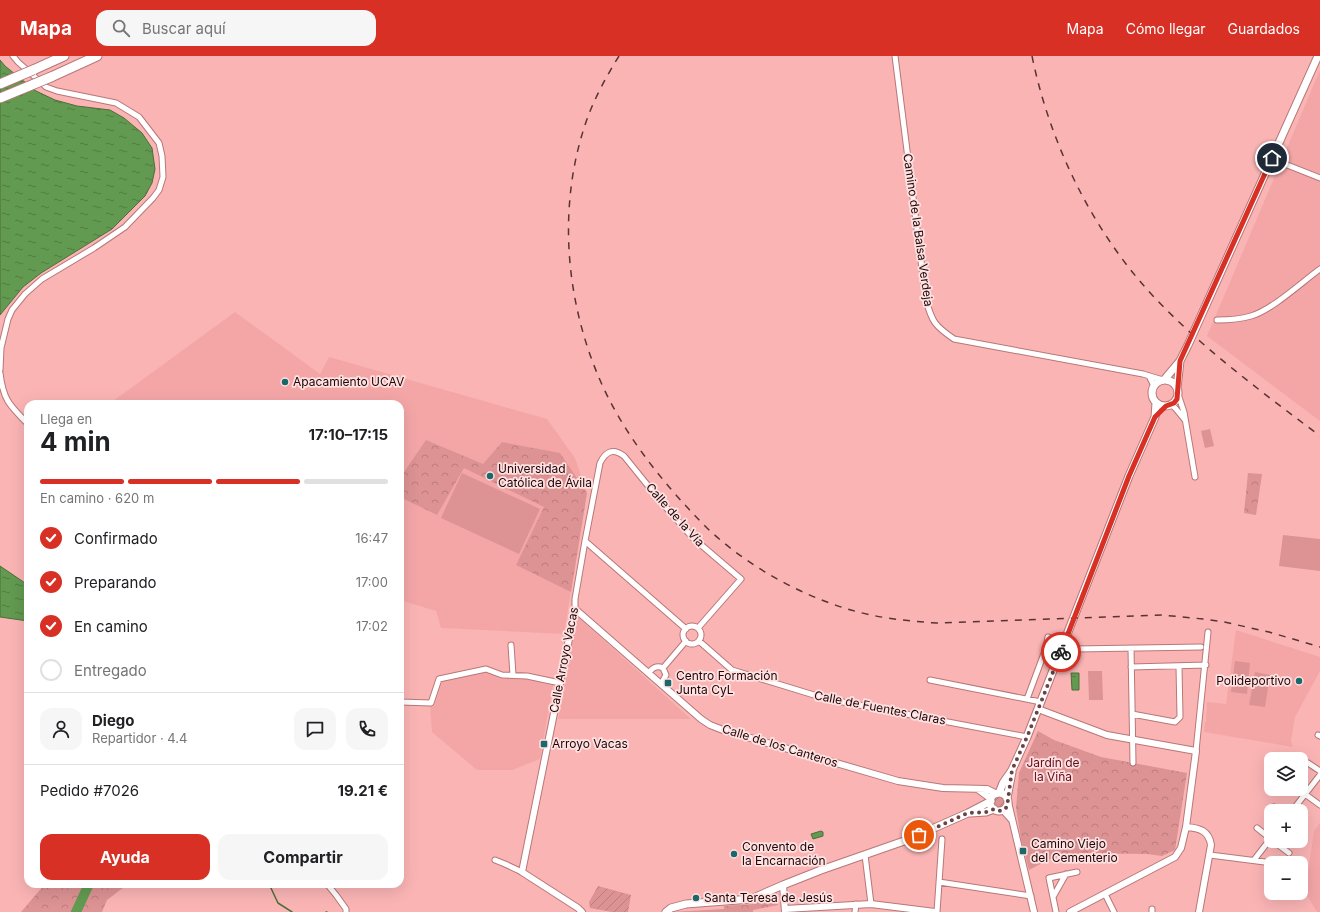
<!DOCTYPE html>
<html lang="es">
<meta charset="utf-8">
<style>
:root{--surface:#fff;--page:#f6f6f6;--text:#202124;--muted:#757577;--line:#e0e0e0;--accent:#d93025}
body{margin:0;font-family:Inter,sans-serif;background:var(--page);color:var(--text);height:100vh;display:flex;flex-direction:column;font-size:15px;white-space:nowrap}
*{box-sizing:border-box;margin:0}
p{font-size:13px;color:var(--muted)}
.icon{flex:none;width:22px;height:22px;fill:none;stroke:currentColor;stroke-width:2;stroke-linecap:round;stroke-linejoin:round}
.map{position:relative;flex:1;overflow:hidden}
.drawer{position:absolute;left:24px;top:344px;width:380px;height:488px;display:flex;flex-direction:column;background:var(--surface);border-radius:12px;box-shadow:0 4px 16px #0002}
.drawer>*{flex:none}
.buttons{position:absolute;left:1264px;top:696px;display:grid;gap:8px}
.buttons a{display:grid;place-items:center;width:44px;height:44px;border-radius:8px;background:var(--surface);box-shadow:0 4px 16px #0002;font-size:20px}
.pin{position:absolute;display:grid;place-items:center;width:34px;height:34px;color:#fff;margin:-17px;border:2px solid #fff;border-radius:50%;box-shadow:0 1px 4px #0007}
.courier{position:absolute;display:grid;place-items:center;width:40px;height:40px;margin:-20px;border:3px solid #d93025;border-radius:50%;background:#fff;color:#222;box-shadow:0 1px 5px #0007}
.headline em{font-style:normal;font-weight:700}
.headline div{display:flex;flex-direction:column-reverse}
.headline{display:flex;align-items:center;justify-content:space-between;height:68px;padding:0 16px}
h1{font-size:26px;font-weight:700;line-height:30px}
.bar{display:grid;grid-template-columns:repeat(4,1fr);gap:6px 4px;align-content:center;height:48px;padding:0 16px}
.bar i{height:5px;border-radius:3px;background:var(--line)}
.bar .current{background:var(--accent)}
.bar p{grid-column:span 4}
.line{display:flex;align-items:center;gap:10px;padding:0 16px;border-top:1px solid var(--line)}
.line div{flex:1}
.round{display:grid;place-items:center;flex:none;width:42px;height:42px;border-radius:12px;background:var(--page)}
ol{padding:0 16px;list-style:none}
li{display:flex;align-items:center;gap:12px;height:44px}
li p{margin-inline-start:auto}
li .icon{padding:4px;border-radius:50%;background:var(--accent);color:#fff;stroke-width:4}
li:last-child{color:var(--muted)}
li i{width:22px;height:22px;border:2px solid var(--line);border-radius:50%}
.button{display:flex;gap:8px;margin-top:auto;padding:8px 16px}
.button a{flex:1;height:46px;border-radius:12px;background:var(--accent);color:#fff;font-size:16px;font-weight:700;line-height:46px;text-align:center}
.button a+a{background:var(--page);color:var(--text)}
header{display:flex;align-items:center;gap:24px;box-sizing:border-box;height:56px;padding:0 20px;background:var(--accent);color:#fff}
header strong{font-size:19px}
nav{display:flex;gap:22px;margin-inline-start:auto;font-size:14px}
.search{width:280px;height:36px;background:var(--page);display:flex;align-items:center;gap:10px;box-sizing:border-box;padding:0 14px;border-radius:12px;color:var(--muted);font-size:15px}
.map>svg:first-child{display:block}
</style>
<header>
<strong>Mapa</strong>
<div class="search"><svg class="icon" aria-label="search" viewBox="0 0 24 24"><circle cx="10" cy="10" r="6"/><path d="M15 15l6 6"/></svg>Buscar aquí</div>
<nav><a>Mapa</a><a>Cómo llegar</a><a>Guardados</a></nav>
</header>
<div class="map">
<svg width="1320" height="856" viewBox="0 0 1320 856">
<defs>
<pattern id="forest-crowns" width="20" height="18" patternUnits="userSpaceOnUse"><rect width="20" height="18" fill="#dd9293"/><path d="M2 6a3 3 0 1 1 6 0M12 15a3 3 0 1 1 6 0" fill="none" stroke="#bd7c7d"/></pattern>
<pattern id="garden-furrows" width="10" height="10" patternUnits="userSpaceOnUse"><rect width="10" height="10" fill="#dd9293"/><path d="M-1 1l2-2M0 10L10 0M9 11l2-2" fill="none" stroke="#bd7c7d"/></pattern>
<pattern id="water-ripples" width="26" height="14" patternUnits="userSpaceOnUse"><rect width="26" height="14" fill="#629a51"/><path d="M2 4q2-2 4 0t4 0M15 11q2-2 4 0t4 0" fill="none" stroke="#507c41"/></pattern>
</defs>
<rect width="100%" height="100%" fill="#fab4b4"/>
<!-- built -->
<path fill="#f4a6a7" d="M1320,14V365L1207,280Z
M235,256L320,318L329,301L547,363L575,402L587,437L564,578L441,572L436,555L400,544V348H109Z
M579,562L691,663H558L577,563Z
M1236,574L1320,601V615L1295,661L1291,685L1293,691L1204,676L1205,666H1206L1207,646L1226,648Z
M486,616L501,623L516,621L553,629L540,703L512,714H477L432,676L430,649L434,650L442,626Z
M1320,767V856H1317L1305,836L1314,775Z"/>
<!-- forest -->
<path fill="url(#forest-crowns)" d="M426,384L483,408L502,386L560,397L587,437L571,536L516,509L544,451L464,412L437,459L400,441V422Z
M1248,417L1262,418L1256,459L1244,457Z
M1038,675L1054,684L1101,701L1187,717L1175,794L1162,800L1147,798L1082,797L1054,801L1029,814L1021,783L1016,752L1019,717Z
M45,828H128L107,844L102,856H21Z
M777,836L778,849L753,854V856H672L724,853V850L753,848Z"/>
<!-- garden -->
<path fill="url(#garden-furrows)" d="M994 746a5 5 0 1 1 10 0a5 5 0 1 1-10 0Z
M598,830L631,839L628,856H612L590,852L589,846Z"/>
<!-- pitch -->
<path fill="#dd9293" d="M1210,373L1214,390L1205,392L1201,375Z
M462,417L540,453L519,498L441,462Z
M1283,479L1320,483V515L1279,510Z
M1235,605L1250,607L1247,638L1231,636Z
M1088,615H1102L1103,644H1089Z
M1255,616L1270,619L1265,651L1249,649Z"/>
<!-- water -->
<path fill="url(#water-ripples)" stroke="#4d6e3b" d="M0,4L5,10L36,35L55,44L77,50L110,54L124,62L142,77L152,92L155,113L152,127L145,140L112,173L41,217L23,231L0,259Z
M0,510L28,529V565L0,561Z
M1071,617H1079V634H1072Z
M821,775L823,776V780L813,783L811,778Z"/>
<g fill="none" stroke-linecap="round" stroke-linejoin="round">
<!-- stream -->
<path stroke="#4d6e3b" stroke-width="1.5" d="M269,828L278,847L292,856
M326,856H327"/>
<!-- river -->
<path stroke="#629a51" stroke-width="10" d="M76,856L89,828"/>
<defs>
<path id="minor" d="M895,0L926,244C932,266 935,270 954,283L1143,318L1163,324
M1272,103L1320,122
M1217,264C1229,264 1241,263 1251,260C1272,254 1302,226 1320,213
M0,314L1,292L8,263L12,254L25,238L42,223L94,192L125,171L153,142L159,134L163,121L162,100L159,87L139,61L116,47L57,35L46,31L18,6L13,0
M0,317C3,343 9,349 28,368
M1149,320L1154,330
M1178,338L1184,356L1195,421
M1172,349L1176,353L1185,364
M585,485L686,573
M575,553V543L585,485L600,407C606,395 613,392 624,400L662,447L693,482L741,523L698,572
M683 579a9 9 0 1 1 18 0a9 9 0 1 1-18 0Z
M699,585L732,614L827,643L1027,681
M511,589L513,619
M1131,592L1133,707
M1075,593L1201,591
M1131,611L1206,609
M663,612L686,585
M648,617C653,612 656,609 663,612L666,619L661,628
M930,624L1041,646
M1027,643L1046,592L1048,581
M400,646L431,647L439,623L486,613L502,619L527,620L560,627
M1132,658L1175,666L1180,661L1179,610
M1318,679L1320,680
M1196,695L1208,576
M1308,707L1320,715
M1298,733L1320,749
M1274,751L1279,755
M1292,755L1320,719
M1257,772L1271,783
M1301,772L1303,773
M1273,785L1289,797
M865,799L871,848
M1210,799L1273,807
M495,804L505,808L522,816
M1254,804L1271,782
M1301,811H1303
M939,826L1031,840
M327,828L336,839L346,853V856
M1105,838L1114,856
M1053,841L1066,818
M855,856L856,848
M937,856L942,783
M1056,856L1049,822L1077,816
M1152,856V853"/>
<path id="tertiary" d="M1038,653L1107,679L1196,695L1186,771L1181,792L1175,801L1070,856
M979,734L991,743
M1008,746L1034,856
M1003,754L1012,764
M1186,771C1200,772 1209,775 1211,789L1199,856
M783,829L785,856
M785,853L871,848L935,856
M582,856L578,852L522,816L575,553L701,663L710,669L723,674L898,725L943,732L987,733L997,738"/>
<path id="secondary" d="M1164,324L1180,305L1188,289L1318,0
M1152 337a13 13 0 1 1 26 0a13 13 0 1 1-26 0Z
M1177,332L1180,305
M999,737L1003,727L1012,714L1027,681L1129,420L1155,361L1156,347
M990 746a9 9 0 1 1 18 0a9 9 0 1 1-18 0Z
M1007,742L1012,716
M970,757L986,756L994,753
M666,856L671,852L686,848L751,843L783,829L821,814L907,784L968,757L991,745"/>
<path id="motorway" d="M33,14L64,0
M51,21L97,0"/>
</defs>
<!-- minor casing -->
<use href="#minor" stroke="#b87778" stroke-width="7"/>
<!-- tertiary casing -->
<use href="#tertiary" stroke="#b87778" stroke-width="8"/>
<!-- secondary casing -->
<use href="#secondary" stroke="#b87778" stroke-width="9"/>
<!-- motorway casing -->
<use href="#motorway" stroke="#b87778" stroke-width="11"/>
<!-- minor -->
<use href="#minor" stroke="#fff" stroke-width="5"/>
<!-- tertiary -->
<use href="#tertiary" stroke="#fff" stroke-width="6"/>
<!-- secondary -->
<use href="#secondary" stroke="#fff" stroke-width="7"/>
<!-- motorway -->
<use href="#motorway" stroke="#fff" stroke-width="9"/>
<!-- rail -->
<path stroke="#573334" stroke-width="1.5" stroke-dasharray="7 7" stroke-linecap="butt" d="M619,0C606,21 594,43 586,66C558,148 565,239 597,317C614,359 641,398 670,432C682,446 694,459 707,472C746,509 799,539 851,554C878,562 907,565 936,567L1162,559L1203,563L1224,566L1269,576L1320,591
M1032,0C1050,88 1092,174 1153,240C1203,293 1262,336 1320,380"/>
<defs>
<path id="motorway-bridge" d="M0,28L33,14
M0,42L51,21"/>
</defs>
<!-- motorway-bridge casing -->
<use href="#motorway-bridge" stroke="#b87778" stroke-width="11" stroke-linecap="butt"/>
<!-- motorway-bridge -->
<use href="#motorway-bridge" stroke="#fff" stroke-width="9"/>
</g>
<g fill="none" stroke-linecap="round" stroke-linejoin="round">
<!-- done -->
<path stroke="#6a4344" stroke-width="4" stroke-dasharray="0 7.2" d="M919,779L968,757L986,756L994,753L1001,755L1007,751L1012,714L1027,681L1061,596"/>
<!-- route -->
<path stroke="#d93025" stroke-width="5" d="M1061,596L1129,420L1155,361L1166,350L1174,347L1177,343L1180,305L1272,102"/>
</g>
<!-- markers -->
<g fill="#1b686b" stroke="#ffe1e1" stroke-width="1.5">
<circle cx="285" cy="326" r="4"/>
<circle cx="490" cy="420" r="4"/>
<circle cx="1299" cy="625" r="4"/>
<rect x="664" y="623" width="8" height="8" rx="2"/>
<rect x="540" y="684" width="8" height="8" rx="2"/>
<rect x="1019" y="791" width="8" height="8" rx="2"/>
<circle cx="734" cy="798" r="4"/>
<circle cx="696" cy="842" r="4"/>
</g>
<g text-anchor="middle" stroke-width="3.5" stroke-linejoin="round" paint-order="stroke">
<!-- street labels -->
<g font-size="12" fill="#1d0607" stroke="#ffe1e1">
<text transform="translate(918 174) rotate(82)" y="4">Camino de la Balsa Verdeja</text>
<text transform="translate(675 459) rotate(48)" y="4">Calle de la Vía</text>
<text transform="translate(564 604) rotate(-79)" y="4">Calle Arroyo Vacas</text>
<text transform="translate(880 652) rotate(11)" y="4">Calle de Fuentes Claras</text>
<text transform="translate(780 690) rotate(17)" y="4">Calle de los Canteros</text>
</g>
<!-- poi labels -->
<g font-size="12" fill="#1d0607" stroke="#ffe1e1" text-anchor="start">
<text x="293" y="330">Apacamiento UCAV</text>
<text x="498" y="417">Universidad<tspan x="498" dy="14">Católica de Ávila</tspan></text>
<text x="676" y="624">Centro Formación<tspan x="676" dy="14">Junta CyL</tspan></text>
<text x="1291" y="629" text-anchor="end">Polideportivo</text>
<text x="552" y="692">Arroyo Vacas</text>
<text x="1031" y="792">Camino Viejo<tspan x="1031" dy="14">del Cementerio</tspan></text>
<text x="742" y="795">Convento de<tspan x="742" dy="14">la Encarnación</tspan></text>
<text x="704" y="846">Santa Teresa de Jesús</text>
</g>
<!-- park labels -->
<g font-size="12" fill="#630a1a" stroke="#ffe1e1">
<text x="1053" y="711">Jardín de<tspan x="1053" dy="14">la Viña</tspan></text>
</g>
</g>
</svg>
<div class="buttons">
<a><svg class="icon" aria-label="layers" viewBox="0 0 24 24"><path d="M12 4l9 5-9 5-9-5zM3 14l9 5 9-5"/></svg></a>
<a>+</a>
<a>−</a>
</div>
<div class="pin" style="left:919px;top:779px;background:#ea580c"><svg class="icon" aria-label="bag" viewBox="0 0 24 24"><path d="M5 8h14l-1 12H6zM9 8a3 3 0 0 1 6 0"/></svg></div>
<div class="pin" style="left:1272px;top:102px;background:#1f2937"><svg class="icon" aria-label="home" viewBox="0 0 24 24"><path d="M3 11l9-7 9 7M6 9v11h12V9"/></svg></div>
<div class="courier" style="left:1061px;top:596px"><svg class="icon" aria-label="bike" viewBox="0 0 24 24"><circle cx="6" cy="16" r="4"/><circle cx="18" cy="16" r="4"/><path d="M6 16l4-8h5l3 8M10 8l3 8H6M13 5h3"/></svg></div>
<section class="drawer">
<div class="headline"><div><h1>4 min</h1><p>Llega en</p></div><em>17:10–17:15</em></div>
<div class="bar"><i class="current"></i><i class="current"></i><i class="current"></i><i></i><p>En camino · 620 m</p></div>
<ol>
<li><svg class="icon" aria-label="check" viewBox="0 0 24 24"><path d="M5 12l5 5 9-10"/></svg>Confirmado<p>16:47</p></li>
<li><svg class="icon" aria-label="check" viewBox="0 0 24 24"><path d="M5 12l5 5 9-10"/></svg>Preparando<p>17:00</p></li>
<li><svg class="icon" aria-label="check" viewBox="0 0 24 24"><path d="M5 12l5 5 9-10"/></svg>En camino<p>17:02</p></li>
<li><i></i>Entregado</li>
</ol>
<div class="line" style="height:72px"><a class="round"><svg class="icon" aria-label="person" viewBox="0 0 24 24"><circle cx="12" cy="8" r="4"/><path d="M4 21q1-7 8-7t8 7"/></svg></a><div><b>Diego</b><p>Repartidor · 4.4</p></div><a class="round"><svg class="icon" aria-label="chat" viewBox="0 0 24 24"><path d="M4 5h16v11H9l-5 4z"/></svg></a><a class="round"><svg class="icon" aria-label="phone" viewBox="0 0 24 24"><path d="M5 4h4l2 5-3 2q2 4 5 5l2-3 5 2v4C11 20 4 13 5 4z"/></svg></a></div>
<div class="line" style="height:52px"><div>Pedido #7026</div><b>19.21 €</b></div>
<div class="button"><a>Ayuda</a><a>Compartir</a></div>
</section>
</div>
